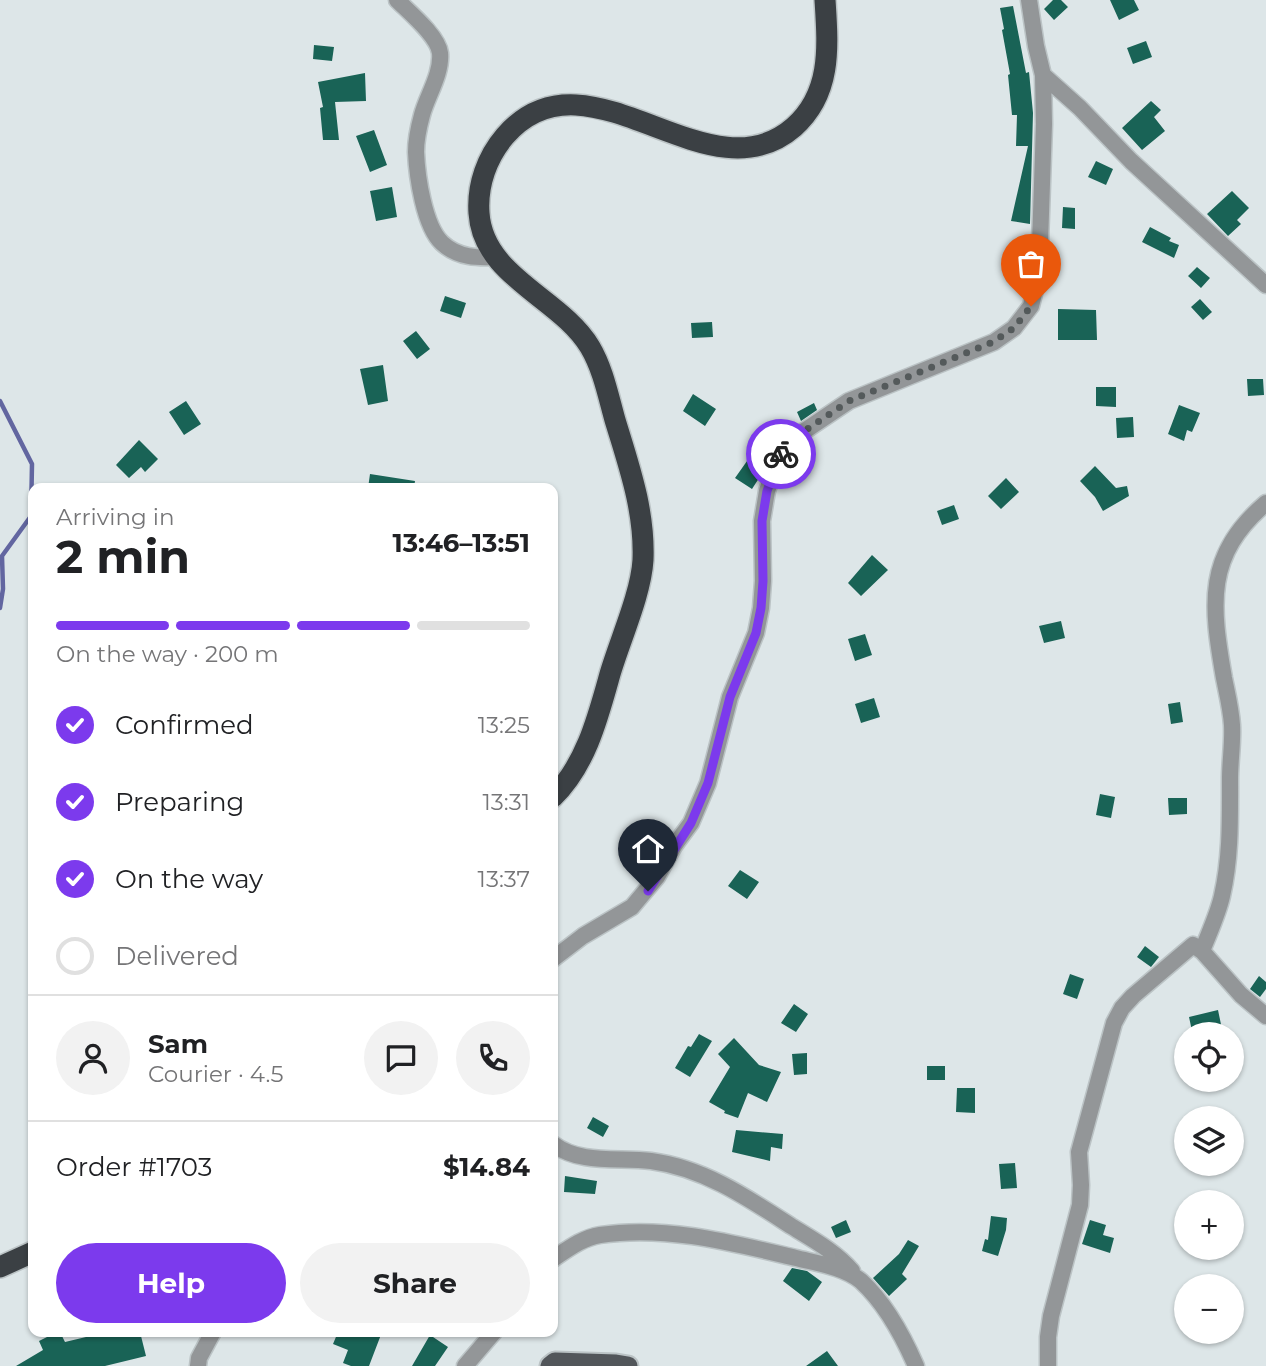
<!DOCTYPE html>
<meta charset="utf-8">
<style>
:root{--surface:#fff;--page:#f2f2f2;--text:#202124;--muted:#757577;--line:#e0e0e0;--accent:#7c3aed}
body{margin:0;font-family:Montserrat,sans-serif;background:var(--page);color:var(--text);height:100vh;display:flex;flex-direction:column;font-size:26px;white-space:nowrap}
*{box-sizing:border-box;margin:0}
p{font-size:23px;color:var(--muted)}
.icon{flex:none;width:38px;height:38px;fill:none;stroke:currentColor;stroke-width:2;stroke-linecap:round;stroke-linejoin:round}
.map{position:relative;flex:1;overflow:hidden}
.panel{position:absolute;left:28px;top:483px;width:530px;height:854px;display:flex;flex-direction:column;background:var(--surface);border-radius:14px;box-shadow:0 2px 5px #0004}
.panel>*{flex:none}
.controls{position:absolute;left:1174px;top:1022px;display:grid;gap:14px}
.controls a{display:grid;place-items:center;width:70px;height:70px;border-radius:50%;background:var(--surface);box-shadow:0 2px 5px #0004;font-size:35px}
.pin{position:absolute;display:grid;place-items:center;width:60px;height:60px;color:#fff;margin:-72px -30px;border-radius:50% 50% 50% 0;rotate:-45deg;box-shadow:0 0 7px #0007}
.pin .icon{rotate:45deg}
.courier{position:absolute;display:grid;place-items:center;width:70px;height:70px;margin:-35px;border:5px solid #7c3aed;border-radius:50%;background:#fff;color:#222;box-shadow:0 2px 9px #0007}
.overview em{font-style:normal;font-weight:700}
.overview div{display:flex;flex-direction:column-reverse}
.overview{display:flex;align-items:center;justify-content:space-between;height:119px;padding:0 28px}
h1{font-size:46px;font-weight:700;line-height:52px}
.bar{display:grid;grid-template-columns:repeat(4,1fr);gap:10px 7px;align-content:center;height:84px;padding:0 28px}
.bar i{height:9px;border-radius:5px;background:var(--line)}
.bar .current{background:var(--accent)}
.bar p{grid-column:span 4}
.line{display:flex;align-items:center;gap:18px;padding:0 28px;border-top:2px solid var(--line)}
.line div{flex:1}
.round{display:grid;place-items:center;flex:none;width:74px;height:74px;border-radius:37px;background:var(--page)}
ol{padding:0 28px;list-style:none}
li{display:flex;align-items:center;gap:21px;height:77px}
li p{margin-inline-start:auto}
li .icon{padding:7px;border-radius:50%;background:var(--accent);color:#fff;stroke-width:4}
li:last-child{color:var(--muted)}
li i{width:38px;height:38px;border:4px solid var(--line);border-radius:50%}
.primary-button{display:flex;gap:14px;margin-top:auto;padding:14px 28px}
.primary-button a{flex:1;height:80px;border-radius:42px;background:var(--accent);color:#fff;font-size:28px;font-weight:700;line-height:80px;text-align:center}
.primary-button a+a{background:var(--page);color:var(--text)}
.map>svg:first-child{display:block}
</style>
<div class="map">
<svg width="1266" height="1366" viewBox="0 0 1266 1366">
<rect width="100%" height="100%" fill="#dde6e8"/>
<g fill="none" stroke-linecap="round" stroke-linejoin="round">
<!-- stream -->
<path stroke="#6266a0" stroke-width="4.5" d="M0,401L32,464L31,516L2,556L3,589L0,608"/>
</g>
<!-- building -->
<path fill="#196356" d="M1053,0H1061L1068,7L1054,20L1044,9Z
M1110,0H1134L1139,10L1119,20Z
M1013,6L1026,73L1029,72L1033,113L1030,224L1011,221L1028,146H1016L1017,115H1012L1008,75L1010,74L1002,30L1004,29L1000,8Z
M1146,41L1152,57L1133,64L1127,48Z
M314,45L334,47L332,61L313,59Z
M365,73L366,101L335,102L339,140H323L320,108L323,107L318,82Z
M1151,101L1161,110L1154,117L1165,131L1142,150L1122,128Z
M374,130L387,165L370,172L356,136Z
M1096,161L1113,169L1106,185L1088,177Z
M392,187L397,217L376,221L370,191Z
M1232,191L1249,208L1237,220L1241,224L1228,236L1207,214Z
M1063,207L1075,208V229L1062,228Z
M1150,227L1171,238L1169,241L1179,245L1174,258L1142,242Z
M1022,244L1029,246V266L1017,263Z
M1197,267L1210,278L1201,288L1188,276Z
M445,296L466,303L461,318L440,311Z
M1200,299L1212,312L1203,320L1191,307Z
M1058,309L1096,310L1097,340H1058Z
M712,322L713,337L692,338L691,323Z
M416,331L430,349L417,359L403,341Z
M383,365L388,401L368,405L360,369Z
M1247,379H1263L1264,395L1248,396Z
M1096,387H1116V407L1096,406Z
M693,394L716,409L705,426L683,411Z
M186,401L201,424L184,435L169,412Z
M814,403L817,410L801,421L797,412Z
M1179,405L1200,413L1192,432L1187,430L1184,441L1168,434Z
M1133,417L1134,437L1117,438L1116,418Z
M139,440L158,459L145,472L141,467L129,478L116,465Z
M752,454L765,463L761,475L752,489L735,478Z
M1095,466L1116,488L1127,486L1129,496L1103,511L1095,497L1080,481Z
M370,474L415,481L414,488H368Z
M1006,478L1019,492L1001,509L988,496Z
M954,505L959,519L942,525L937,511Z
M872,555L888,570L861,596L848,583Z
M1061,621L1065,638L1044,643L1039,626Z
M865,634L872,655L855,661L848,639Z
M874,698L880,717L861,723L855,704Z
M1180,702L1183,722L1171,724L1168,704Z
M1100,794L1115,797L1111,818L1096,815Z
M1168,798H1187V814L1169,815Z
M740,870L759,882L747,899L728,886Z
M1145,946L1159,957L1151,967L1137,957Z
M1070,974L1084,979L1077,999L1063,994Z
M1259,976L1266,982V989L1260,997L1250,989Z
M794,1004L808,1014L796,1032L781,1023Z
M1218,1010L1223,1034H1209L1207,1027L1192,1031L1189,1017Z
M699,1034L712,1041L690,1077L675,1068L688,1046L691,1047Z
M734,1038L759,1065L781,1072L767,1102L748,1093L738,1118L724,1113L725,1111L709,1102L730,1067L718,1054Z
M807,1053V1074L794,1075L792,1054Z
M927,1066H945V1080H927Z
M957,1088H975V1113L956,1112Z
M593,1117L609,1126L603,1137L587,1128Z
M736,1130L783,1134L782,1149L771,1147L770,1161L732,1152Z
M1015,1163L1017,1188L1001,1189L999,1164Z
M565,1176L597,1181L595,1194L564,1192Z
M991,1216L1007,1218L1006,1230L998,1256L982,1251L985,1239L988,1240Z
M846,1220L851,1232L836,1238L831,1227Z
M1090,1220L1106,1225L1103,1235L1114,1238L1110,1253L1082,1244Z
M908,1240L919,1246L902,1274L907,1279L889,1296L873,1278L899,1254Z
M792,1268L807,1271L822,1282L809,1301L783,1281Z
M57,1332H60L65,1342L86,1337L85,1332H140L146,1356L105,1366H16L43,1350L39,1341Z
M338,1332H382L369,1366H351L343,1363L348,1350L333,1344Z
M430,1335L448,1347L435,1366H412Z
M827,1351L838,1366H806Z"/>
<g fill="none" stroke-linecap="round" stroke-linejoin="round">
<defs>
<path id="minor" d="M397,0C409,12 438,36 440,53C442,74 427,96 422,115C419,126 416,140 416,152C417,176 424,226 442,243C458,258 478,258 497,257
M1043,75L1080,108L1131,161L1266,285
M1202,951C1209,933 1218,914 1222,896C1231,857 1230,818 1230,779C1230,761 1233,743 1232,725C1231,709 1227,693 1224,678C1211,604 1205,555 1266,503
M553,959L583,936L632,907L657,877L674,846L691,823L708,783L730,697L756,633L761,608L763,581L762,521L767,491L778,458L791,440L849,401L994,342L1014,328L1031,306L1039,273L1044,124L1043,75L1036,46L1029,0
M553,1144C581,1165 618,1157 651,1161C704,1168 748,1198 791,1226C812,1239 836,1252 852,1271
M553,1259C568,1249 582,1238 600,1235C666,1225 733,1243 796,1258C816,1263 844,1267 861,1281C885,1303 903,1336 916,1366
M198,1366L199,1358L213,1332
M465,1366L494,1332
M1048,1366V1337L1051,1316L1080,1205L1081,1185L1079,1152L1114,1023L1122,1008L1133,996L1193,945L1202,951L1241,995L1266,1016"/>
<path id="major" d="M550,1366L555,1362L616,1364L628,1366"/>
<path id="highway" d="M553,797C586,765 598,717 610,674C620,640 641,594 643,560C645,511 629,466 615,420C608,395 603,369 590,347C561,298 483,277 479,213C477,185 487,157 505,136C588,40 707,203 794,127C832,93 828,47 825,0
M0,1267L33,1252"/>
</defs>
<!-- minor casing -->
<use href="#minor" stroke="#bbc3c5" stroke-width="19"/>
<!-- major casing -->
<use href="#major" stroke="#bbc3c5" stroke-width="23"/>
<!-- highway casing -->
<use href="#highway" stroke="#bbc3c5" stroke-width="24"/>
<!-- minor -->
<use href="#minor" stroke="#939698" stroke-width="16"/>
<!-- major -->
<use href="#major" stroke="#52565a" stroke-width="19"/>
<!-- highway -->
<use href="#highway" stroke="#3b4044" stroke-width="21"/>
</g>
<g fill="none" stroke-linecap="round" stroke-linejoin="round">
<!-- done -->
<path stroke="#545a5b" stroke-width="7" stroke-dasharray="0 12.6" d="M781,454L791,440L849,401L993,342L1014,328L1031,306"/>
<!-- route -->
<path stroke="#7c3aed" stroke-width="9" d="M648,891L691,823L708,783L730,697L756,633L761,608L763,581L762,521L767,491L781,454"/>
</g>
</svg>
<div class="controls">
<a><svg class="icon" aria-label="locate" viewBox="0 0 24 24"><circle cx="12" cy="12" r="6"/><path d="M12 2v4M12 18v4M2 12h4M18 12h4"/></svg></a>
<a><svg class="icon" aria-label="layers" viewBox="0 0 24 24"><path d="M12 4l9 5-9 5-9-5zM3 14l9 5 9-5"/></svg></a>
<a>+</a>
<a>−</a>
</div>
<div class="pin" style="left:1031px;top:306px;background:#ea580c"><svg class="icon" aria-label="bag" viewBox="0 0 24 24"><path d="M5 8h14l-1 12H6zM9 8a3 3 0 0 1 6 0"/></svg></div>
<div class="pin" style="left:648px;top:891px;background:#1f2937"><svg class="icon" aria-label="home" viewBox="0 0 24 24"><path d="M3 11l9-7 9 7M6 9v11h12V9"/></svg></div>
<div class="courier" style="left:781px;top:454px"><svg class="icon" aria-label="bike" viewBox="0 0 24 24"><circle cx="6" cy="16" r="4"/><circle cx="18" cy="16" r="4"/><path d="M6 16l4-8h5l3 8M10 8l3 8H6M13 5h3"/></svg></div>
<section class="panel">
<div class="overview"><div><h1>2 min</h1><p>Arriving in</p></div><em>13:46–13:51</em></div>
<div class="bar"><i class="current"></i><i class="current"></i><i class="current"></i><i></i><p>On the way · 200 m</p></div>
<ol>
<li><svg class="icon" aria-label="check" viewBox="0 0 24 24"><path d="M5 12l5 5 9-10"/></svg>Confirmed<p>13:25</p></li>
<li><svg class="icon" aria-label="check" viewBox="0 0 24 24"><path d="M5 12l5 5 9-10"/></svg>Preparing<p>13:31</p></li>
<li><svg class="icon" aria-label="check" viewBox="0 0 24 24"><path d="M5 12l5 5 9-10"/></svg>On the way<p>13:37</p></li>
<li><i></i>Delivered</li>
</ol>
<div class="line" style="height:126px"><a class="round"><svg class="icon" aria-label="person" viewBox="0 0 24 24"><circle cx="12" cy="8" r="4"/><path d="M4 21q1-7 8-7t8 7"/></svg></a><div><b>Sam</b><p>Courier · 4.5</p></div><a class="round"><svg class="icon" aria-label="chat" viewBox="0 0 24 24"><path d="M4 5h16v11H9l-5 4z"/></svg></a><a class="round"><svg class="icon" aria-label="phone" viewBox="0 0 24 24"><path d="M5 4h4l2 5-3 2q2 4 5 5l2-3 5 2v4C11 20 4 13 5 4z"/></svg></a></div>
<div class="line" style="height:91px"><div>Order #1703</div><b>$14.84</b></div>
<div class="primary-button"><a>Help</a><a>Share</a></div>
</section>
</div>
